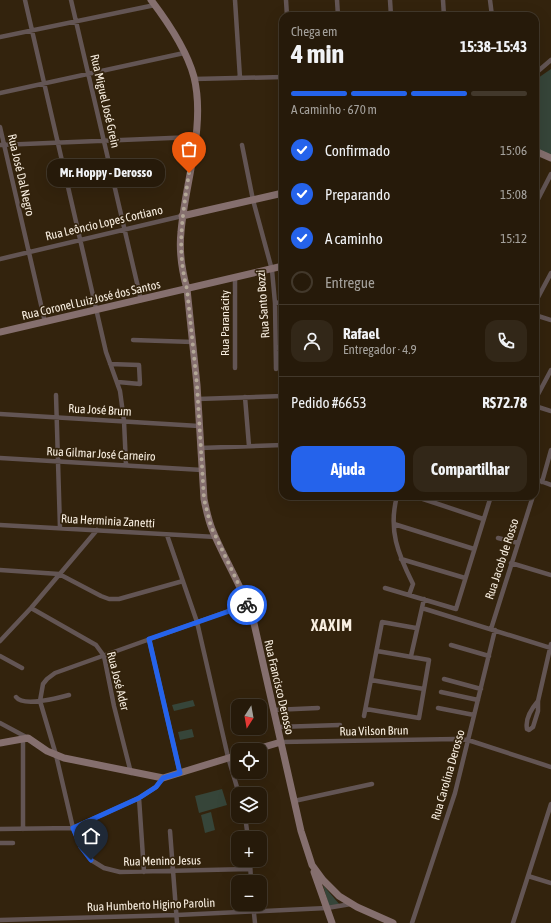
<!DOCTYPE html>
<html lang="pt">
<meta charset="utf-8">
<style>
:root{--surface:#261a0a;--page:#322718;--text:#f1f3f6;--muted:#a4a19c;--line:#42382b;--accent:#2563eb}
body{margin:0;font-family:"Asap Condensed",sans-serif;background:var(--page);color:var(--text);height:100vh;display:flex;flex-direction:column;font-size:15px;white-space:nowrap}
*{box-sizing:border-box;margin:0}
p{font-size:13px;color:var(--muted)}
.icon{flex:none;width:22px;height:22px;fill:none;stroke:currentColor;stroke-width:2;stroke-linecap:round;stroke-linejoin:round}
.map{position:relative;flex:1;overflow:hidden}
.side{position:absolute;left:279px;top:12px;width:260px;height:488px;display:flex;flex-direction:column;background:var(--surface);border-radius:12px;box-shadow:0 4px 16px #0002,0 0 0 1px var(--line)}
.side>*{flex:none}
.needle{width:26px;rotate:191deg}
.tools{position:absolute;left:231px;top:699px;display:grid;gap:8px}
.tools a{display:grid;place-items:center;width:36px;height:36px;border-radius:8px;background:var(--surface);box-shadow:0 4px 16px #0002,0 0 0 1px var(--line);font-size:20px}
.pin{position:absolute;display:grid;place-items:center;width:34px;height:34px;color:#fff;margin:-41px -17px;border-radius:50% 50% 50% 0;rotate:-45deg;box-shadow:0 0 4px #0007}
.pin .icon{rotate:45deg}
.courier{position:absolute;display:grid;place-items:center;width:40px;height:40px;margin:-20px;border:3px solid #2563eb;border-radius:50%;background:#fff;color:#222;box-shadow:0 1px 5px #0007}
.bubble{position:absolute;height:28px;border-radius:12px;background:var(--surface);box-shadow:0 4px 16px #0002,0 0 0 1px var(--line);font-size:13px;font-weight:700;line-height:28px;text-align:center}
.summary em{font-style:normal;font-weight:700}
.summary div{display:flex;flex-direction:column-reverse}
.summary{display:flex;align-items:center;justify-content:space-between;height:68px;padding:0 12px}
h1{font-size:26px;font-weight:700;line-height:30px}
.bar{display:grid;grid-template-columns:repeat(4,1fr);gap:6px 4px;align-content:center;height:48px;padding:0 12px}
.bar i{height:5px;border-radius:3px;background:var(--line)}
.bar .current{background:var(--accent)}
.bar p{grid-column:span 4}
.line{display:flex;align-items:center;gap:10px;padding:0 12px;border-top:1px solid var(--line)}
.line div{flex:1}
.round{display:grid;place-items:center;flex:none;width:42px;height:42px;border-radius:12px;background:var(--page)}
ol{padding:0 12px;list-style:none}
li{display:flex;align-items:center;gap:12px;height:44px}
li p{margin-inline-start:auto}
li .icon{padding:4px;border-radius:50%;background:var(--accent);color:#fff;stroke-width:4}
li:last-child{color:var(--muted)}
li i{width:22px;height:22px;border:2px solid var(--line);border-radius:50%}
.cta{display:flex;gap:8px;margin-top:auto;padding:8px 12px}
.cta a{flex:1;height:46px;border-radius:12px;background:var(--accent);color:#fff;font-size:16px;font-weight:700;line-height:46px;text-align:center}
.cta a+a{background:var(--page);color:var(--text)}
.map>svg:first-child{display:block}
</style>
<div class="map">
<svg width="551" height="923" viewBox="0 0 551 923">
<rect width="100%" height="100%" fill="#33230d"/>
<!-- green -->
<path fill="#364539" d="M551,69V155L535,149V85L538,78Z
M193,700L195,706L174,711L172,705Z
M192,729L194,737L180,740L178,732Z
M222,789L227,805L199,813L195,796Z
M211,812L215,830L205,833L201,815Z
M323,885L340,905L329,906Z"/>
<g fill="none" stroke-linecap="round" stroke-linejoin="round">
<!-- street -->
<path stroke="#635554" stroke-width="4.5" d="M25,0L106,352L120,391L124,421L126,465
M71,0L141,300
M235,0L240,78
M286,0L287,16
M337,0L338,16
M390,0L391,16
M443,0L444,16
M490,0L492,16
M0,37L155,5
M535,77L537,72L551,60
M194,79L283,77
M0,93L184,53
M0,127L45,322
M0,145L195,137
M242,145L253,200L272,270L275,303L276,369
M535,205L551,174
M0,259L182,216
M275,303L283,302
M535,303L551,273
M535,315L551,320
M133,340L193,342
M276,348L283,347
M110,364L139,365L140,384L118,382
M235,368V278
M56,395L60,528
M245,397L249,446
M198,399L283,396
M535,400L551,370
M535,406L551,411
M0,414L199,426
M200,448L283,445
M0,458L202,470
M535,479L551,485
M542,482L551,450
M535,489L538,480
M397,496C388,530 398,554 413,584L409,595
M414,496L483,519
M394,524L474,549
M0,525L216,537
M167,535L197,622L228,757L239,794
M498,538L518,543
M401,559L465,578
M511,563L551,575
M0,570L59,574L101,596L109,599H119L183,581
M385,588L456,609L491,496
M248,604L55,673L47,679L43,684L40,701L56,755L73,828L81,847L91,860L104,868L120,872L250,869
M31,608L96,645L104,656L114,706L131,773
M422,608L551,648
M491,629L533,496
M149,639L180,773
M0,641L31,608L97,530
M451,645L489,656
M0,656L22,668
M411,656L424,599
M444,679L481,689
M371,680L424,689
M441,692L478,700
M16,697C23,707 58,698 69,695
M538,701C532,708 525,719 527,729L529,730L533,727L538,711V701L551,644
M438,708L474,715
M366,709L419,718L429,660L377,651
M273,710L318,708
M364,716L382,622L416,628
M0,723L28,738
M277,727L340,725
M281,742L456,739L468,740L551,767
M139,798L144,872
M294,801L372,784
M245,816L248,838
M0,829L73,828L139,798L156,787L163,778
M23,829V739
M170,831L177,923
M0,843H13
M250,860L251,882
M528,876L551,883
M253,904L255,923
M0,920L177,915L327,908L351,904
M412,923L455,793L495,630
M513,923L551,804"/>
<!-- secondary -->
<path stroke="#856f6e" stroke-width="7" d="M151,0C167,21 187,51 194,77C206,127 185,182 181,232C179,250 182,271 187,289L197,385L204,499C206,509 208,519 212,529C224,559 243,588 253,619L301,831L312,865L323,880L339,896L357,907L393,923
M535,151L551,158
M182,216L283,193
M0,332L283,266
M0,743L28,738L47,751L64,758L163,778L238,755
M254,750L281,742
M314,872L332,923"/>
</g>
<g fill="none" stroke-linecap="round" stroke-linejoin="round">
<!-- done -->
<path stroke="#b3a796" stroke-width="4" stroke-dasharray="0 7.2" d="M189,173C183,214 176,248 187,289L197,385L204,499L211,527L216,537L248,604L247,605"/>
<!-- route -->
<path stroke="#2563eb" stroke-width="5" d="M91,860L81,847L73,828L139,798L156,787L163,778L180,773L149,639L247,605"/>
</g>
<g text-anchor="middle" stroke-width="3.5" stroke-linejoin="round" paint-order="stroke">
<!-- street labels -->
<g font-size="12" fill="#f8eee0" stroke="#33230d">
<text transform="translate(105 101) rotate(77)" y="4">Rua Miguel José Grein</text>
<text transform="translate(21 175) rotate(77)" y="4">Rua José Dal Negro</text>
<text transform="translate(104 223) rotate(-13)" y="4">Rua Leôncio Lopes Cortiano</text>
<text transform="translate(91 300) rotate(-13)" y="4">Rua Coronel Luiz José dos Santos</text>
<text transform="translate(263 304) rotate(-94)" y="4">Rua Santo Bozzi</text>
<text transform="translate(225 323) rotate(-90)" y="4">Rua Paranácity</text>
<text transform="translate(100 410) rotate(3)" y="4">Rua José Brum</text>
<text transform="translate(101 454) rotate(3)" y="4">Rua Gilmar José Carneiro</text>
<text transform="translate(108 521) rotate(3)" y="4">Rua Herminia Zanetti</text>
<text transform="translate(502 559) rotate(-72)" y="4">Rua Jacob de Rosso</text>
<text transform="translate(118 681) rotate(76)" y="4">Rua José Ader</text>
<text transform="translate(279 687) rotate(77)" y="4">Rua Francisco Derosso</text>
<text transform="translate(374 731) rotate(-1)" y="4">Rua Vilson Brun</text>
<text transform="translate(448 775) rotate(-74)" y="4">Rua Carolina Derosso</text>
<text transform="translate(162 861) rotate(-1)" y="4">Rua Menino Jesus</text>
<text transform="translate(151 905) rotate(-2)" y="4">Rua Humberto Higino Parolin</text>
</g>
<!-- district labels -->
<g font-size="16" font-weight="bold" letter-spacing="1" fill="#f8eee0" stroke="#33230d">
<text x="332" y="631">XAXIM</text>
</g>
</g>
</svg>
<div class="tools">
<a><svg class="needle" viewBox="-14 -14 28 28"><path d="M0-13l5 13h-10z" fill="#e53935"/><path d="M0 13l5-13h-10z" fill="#a4a19c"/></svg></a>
<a><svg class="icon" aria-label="locate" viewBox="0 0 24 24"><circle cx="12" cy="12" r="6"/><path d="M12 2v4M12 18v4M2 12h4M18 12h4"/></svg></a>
<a><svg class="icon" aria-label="layers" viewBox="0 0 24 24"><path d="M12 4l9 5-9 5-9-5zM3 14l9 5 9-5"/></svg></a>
<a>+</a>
<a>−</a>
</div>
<div class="pin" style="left:189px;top:173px;background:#ea580c"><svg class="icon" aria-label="bag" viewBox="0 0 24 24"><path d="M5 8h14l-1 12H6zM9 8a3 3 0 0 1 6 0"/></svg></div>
<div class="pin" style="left:91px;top:860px;background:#1f2937"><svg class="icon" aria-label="home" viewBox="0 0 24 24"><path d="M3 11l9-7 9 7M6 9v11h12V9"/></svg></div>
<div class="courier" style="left:247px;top:605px"><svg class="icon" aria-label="bike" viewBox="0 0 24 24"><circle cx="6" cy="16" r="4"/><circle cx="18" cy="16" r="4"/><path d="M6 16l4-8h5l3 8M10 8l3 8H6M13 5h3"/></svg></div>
<div class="bubble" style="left:47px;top:159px;width:118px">Mr. Hoppy - Derosso</div>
<section class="side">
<div class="summary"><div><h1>4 min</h1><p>Chega em</p></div><em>15:38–15:43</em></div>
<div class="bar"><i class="current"></i><i class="current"></i><i class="current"></i><i></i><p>A caminho · 670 m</p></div>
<ol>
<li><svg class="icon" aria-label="check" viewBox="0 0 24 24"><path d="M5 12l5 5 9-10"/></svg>Confirmado<p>15:06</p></li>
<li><svg class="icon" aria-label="check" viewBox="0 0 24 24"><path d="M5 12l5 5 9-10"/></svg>Preparando<p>15:08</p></li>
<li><svg class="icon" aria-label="check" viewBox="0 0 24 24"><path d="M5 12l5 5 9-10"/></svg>A caminho<p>15:12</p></li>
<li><i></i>Entregue</li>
</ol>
<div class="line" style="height:72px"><a class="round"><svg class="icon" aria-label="person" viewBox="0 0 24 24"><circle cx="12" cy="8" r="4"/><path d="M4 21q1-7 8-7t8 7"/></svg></a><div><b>Rafael</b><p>Entregador · 4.9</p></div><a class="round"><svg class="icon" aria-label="phone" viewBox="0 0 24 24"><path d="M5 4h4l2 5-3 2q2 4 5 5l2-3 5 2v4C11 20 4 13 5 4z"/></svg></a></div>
<div class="line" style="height:52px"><div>Pedido #6653</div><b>R$72.78</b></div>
<div class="cta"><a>Ajuda</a><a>Compartilhar</a></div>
</section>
</div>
